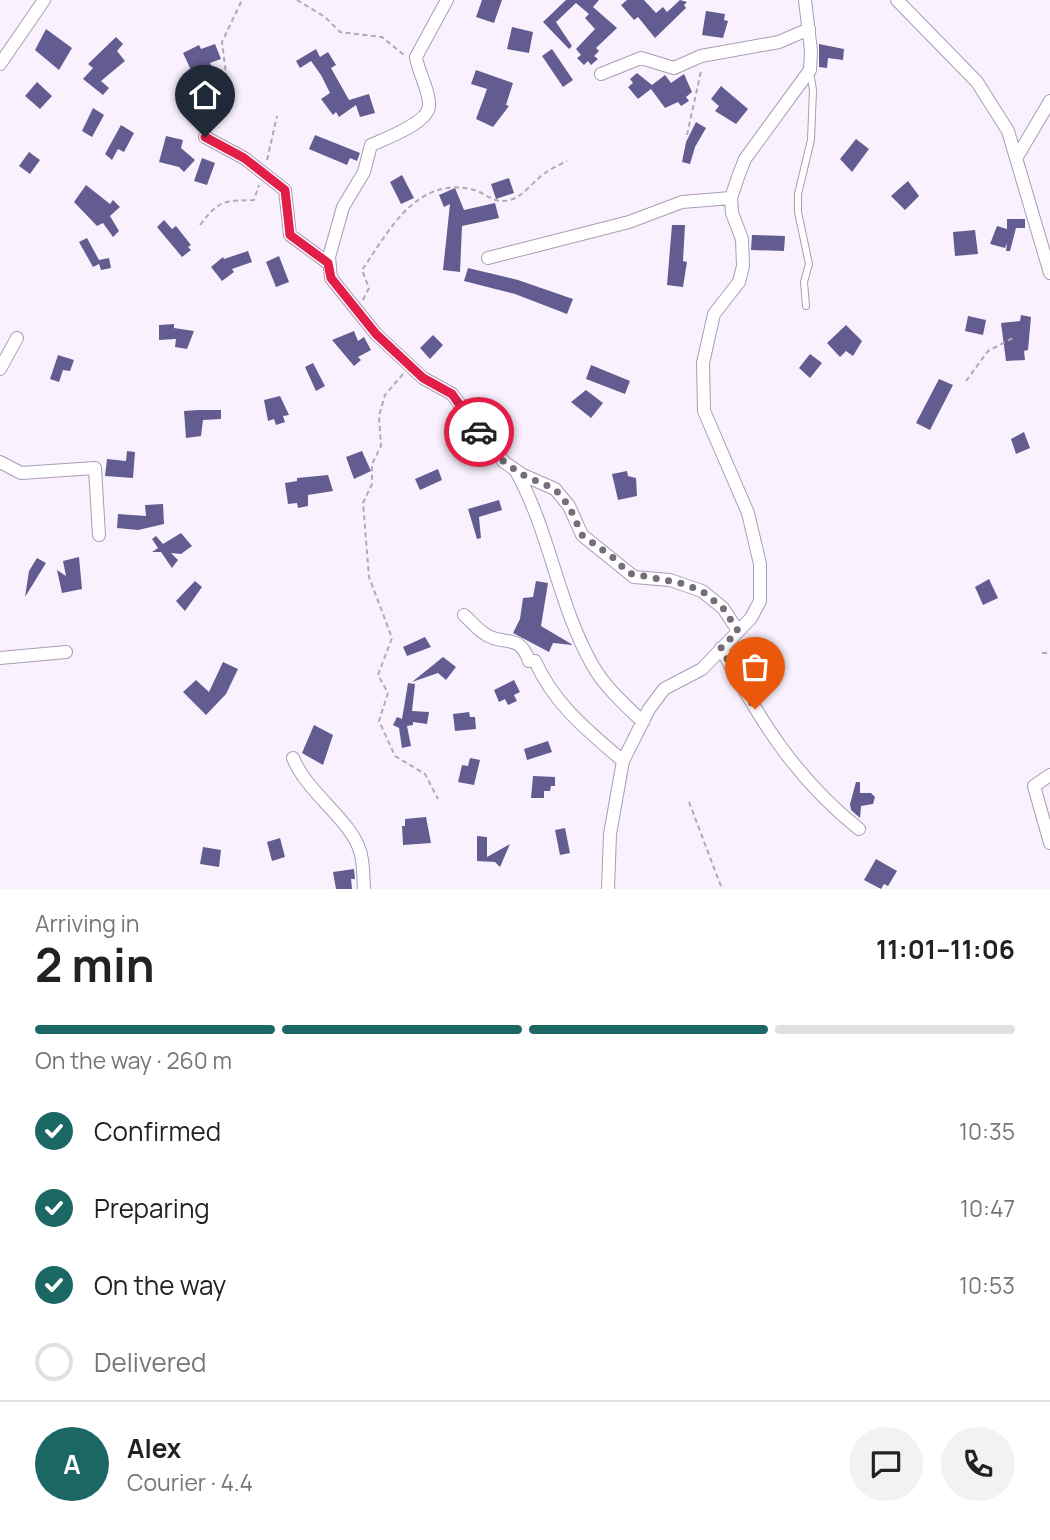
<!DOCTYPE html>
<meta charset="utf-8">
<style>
:root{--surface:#fff;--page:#f2f2f2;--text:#222;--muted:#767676;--line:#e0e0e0;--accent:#1a6764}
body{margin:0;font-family:Manrope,sans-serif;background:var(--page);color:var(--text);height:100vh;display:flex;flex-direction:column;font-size:26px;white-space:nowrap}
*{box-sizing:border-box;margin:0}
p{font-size:23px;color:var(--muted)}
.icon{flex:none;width:38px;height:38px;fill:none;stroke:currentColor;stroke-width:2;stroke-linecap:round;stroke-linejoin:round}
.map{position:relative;height:889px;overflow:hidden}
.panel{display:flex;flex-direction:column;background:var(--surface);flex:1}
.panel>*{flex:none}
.pin{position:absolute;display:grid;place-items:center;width:60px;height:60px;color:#fff;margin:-72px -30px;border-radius:50% 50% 50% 0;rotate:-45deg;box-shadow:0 0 7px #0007}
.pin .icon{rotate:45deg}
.courier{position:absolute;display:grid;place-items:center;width:70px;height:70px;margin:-35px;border:5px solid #e11d48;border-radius:50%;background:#fff;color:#222;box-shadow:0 2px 9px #0007}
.headline em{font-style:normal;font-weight:700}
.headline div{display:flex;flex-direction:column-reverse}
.headline{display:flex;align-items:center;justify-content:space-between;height:119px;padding:0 35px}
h1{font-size:46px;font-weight:700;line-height:52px}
.bar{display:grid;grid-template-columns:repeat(4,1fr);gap:10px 7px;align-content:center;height:84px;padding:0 35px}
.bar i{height:9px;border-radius:5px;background:var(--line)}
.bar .on{background:var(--accent)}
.bar p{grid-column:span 4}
.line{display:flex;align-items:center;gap:18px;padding:0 35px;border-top:2px solid var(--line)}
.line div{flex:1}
.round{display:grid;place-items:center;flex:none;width:74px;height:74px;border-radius:37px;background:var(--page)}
ol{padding:0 35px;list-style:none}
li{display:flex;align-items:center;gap:21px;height:77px}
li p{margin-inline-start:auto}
li .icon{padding:7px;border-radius:50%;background:var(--accent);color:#fff;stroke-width:4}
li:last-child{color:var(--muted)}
li i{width:38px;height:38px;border:4px solid var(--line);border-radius:50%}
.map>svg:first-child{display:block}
</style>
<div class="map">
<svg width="1050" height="889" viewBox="0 0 1050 889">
<rect width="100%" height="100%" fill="#f9f2fe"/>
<!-- building -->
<path fill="#635c90" d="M482,0H502L494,23L476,17Z
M566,0H599L593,7L617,28L596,48L599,51L594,56L598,59L591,65L588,61L584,65L577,58L581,55L576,49L595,29L585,18L589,14L576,3L556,22L572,46L569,49L543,22Z
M627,0H644L656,13L663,7L667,12L680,0L687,2L684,5L686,8L655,38L638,17L634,20L621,5Z
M706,11L725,14L724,20L728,21L723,38L702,35Z
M512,27L533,32L529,53L507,49Z
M46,29L72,48L59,70L35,50Z
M116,37L123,44L117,51L125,61L101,81L109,88L103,95L83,79L93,68L88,64Z
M215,44L221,59L210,63L216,75L198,85L183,53L199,45L201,49Z
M819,44L844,49L843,60L828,58L827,68L819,67Z
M316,49L320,57L328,52L336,65L331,68L349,100L369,94L375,113L360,117L356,105L339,117L336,112L333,115L321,99L330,93L321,75L311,61L300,68L296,61Z
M552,49L573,80L563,87L542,56Z
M476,70L513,83L506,105L509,106L493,127L476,119L487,89L471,84Z
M637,73L652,85L665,75L671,83L684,74L692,92L686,97L689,101L681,106L678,102L665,108L651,89L638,99L628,87L633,83L630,79Z
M37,82L52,96L40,109L25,96Z
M721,86L748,109L736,124L715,111L719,106L711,99Z
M93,108L104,115L92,137L82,131Z
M696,122L706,128L695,147L690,164L682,162L686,142Z
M121,125L134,133L124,152L118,149L112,160L105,154Z
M315,135L360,153L357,161L350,158L347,165L309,149Z
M166,136L183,140L181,148L195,160L184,172L179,167L159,162Z
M856,139L869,149L852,172L840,159Z
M29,152L40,160L30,174L19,166Z
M202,158L215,163L207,185L194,181Z
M402,175L414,198L401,204L390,182Z
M509,178L514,193L496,199L491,184Z
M908,181L919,196L905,210L891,196Z
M86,185L110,204L113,200L120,207L110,216L119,231L113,237L103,223L97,226L74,202Z
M455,188L464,210L495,203L499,218L462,226L460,272L443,270L450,204L444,207L439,195Z
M1007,219H1025V228H1016L1010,251H1006L1007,243L1005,248L990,244L997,226L1007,229Z
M164,220L172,229L176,226L191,245L188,247L191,250L182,257L157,227Z
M672,225H685L683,261L687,262L683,287L667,285Z
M975,230L978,254L955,256L953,232Z
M752,235L785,236L784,251L751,250Z
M87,238L99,260L109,258L111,268L101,270L99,264L93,267L79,242Z
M248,251L252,262L232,269L234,272L222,281L211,267L223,257L224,259Z
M279,256L289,282L276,287L266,262Z
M468,268L518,280L573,299L567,314L515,294L464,281Z
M1021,315L1031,317L1028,350L1024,351L1025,360L1006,361L1001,323L1020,321Z
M968,316L986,320L983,335L965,331Z
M174,324V328L194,331L187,349L175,347L176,339L159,340V325Z
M846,325L862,341L853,356L846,351L840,357L827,343Z
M354,331L358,341L364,337L371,350L358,357L361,360L354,366L332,340Z
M433,335L443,345L430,359L420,348Z
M810,354L822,363L810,378L799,368Z
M58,355L74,360L70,371L63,370L59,382L50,379Z
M313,363L325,386L316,391L305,367Z
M591,365L630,381L625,394L586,379Z
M939,379L953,385L930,430L916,423Z
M586,390L603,403L591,418L571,402Z
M280,396L289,415L283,416L285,422L276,425L274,419L268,421L264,400Z
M198,410H221V419L203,420L201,436L186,438L184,411Z
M1024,432L1030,448L1016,454L1011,439Z
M127,451L135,452L133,478L105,476L107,459L126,461Z
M362,451L371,471L354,479L346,457Z
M438,469L442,480L420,490L415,479Z
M627,471L628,476L636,478L637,496L618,500L612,474Z
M328,475L333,491L308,495V506L298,508L297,503L288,504L285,483L297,481V478Z
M499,500L502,510L479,517L481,538L477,539L468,509Z
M163,504L164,524L138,530L117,528L118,514L146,516L145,505Z
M181,533L192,546L181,554L171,553L178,560L172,568L161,552H152L158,548L152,539L156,536L163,544Z
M79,557L82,589L62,593L57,570L66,576L63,561Z
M37,558L46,563L25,597L29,571Z
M989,579L998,598L983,605L975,587Z
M195,581L202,587L185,611L176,601Z
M536,581L548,583L541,626L573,645L553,643L549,652L513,633L520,619L523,598L533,597Z
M425,637L431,647L407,656L403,647Z
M443,657L456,667L446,680L438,673L412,682Z
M223,662L238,669L226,694L206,715L183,692L196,680L209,692Z
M514,680L520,692L514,695L517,701L508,705L505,699L499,702L494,690Z
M408,683L415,684L412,711L429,712L427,724L413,722V725L407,726L411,746L402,748L399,728L393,725L397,717L402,719Z
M469,712L470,717H475L476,729L455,731L453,714Z
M314,725L333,735L323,765L302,753Z
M548,741L552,752L527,760L524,749Z
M470,758L480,760L474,785L458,782L462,765L468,766Z
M533,776L555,777V786H551L550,791H544V798H531Z
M856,782H860V793H871L875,797L873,804L861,806L860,818L851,810L850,804Z
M426,817L431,843L403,845L402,826H405V819Z
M565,828L570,853L560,855L555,830Z
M477,836L487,837V857L510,844L500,867L495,862L477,861Z
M280,838L285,857L272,861L267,842Z
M203,847L221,850L219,867L200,864Z
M876,859L897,871L888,886L884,884L881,889L864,880Z
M354,869L355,879H351L352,889H336L333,872Z"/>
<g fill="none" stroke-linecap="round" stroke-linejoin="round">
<defs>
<path id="lane" d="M806,306L804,282L809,264L798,212V194L811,140L813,90L810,72"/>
<path id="street" d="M447,0L416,57C418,72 430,91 429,106C428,123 385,139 371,145L364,172L343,207L329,257L331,278L376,334L423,378L452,394L504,462L523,475L555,489L569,506L582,535L634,577L670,580L702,591L723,608L738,631
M897,0L977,82L1008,131L1050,273
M0,64L44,0
M601,74L641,58L674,68L701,56L779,42L809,29
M205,137L244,158L285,190L290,235L328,263
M1017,157L1050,101
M488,258L629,222L682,202L731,198
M0,369L17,338
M0,462L21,473L95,468L99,535
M516,471C550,532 558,605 593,666C605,687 625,705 643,722
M464,615C471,621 477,629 485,634C504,647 519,632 529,661H535C554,704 588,731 623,761
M721,648C759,719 795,778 859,829
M0,658L66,652
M293,758C307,793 351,820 360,851C364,863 363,877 364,889
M1050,775L1034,786L1050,843
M608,889L610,834L623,761L649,709L664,689L702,669L751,618L760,601V564L748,513L704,411L703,363L714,314L739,282L743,266L742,239L732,213L731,198L738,177L745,159L810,70L811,51L805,0"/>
</defs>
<!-- lane casing -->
<use href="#lane" stroke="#ac9bb6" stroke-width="8"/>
<!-- street casing -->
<use href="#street" stroke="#ac9bb6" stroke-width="14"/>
<!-- path -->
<path stroke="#b1aab5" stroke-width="2" stroke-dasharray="5 3.5" stroke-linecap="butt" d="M297,0L325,17L340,32L382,37L404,55
M211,125L212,116L228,90L222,42L242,0
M687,135L701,71
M267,160L277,116
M200,225C219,200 223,201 254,200L259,185
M363,300L369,288L362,270C389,231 415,178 470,189C485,191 492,205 510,200C523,197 536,178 548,171C554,167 561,164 567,161
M403,374L385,395L379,416L381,446L372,464V484L363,503L369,577L392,638L378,675L388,693L379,721L395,756L425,774L438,799
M966,381L988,351L1015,337
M1042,653H1050
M689,802L722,889"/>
<!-- lane -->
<use href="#lane" stroke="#fff" stroke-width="6"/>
<!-- street -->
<use href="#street" stroke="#fff" stroke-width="12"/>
</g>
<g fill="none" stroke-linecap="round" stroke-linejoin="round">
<!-- done -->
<path stroke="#756e79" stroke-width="7" stroke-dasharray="0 12.6" d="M479,432L504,462L523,475L555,489L569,506L582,535L615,559L628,573L680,583L702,591L723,608L738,631L721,648L755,709"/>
<!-- route -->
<path stroke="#e11d48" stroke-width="9" d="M205,137L244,158L285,190L290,235L328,263L331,278L376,334L423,378L452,394L479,432"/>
</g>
</svg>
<div class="pin" style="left:755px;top:709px;background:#ea580c"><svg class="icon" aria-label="bag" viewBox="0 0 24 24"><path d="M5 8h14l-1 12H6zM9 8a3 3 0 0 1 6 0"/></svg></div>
<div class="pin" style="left:205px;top:137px;background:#1f2937"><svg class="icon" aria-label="home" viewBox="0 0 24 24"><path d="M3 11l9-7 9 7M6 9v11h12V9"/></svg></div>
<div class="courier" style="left:479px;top:432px"><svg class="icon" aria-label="car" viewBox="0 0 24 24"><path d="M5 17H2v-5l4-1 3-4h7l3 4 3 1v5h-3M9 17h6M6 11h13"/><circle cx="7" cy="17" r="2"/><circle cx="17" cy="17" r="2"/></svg></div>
</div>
<section class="panel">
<div class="headline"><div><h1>2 min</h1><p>Arriving in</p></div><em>11:01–11:06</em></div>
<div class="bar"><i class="on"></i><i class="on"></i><i class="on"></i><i></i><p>On the way · 260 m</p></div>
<ol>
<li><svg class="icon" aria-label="check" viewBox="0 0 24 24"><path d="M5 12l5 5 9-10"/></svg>Confirmed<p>10:35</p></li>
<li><svg class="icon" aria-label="check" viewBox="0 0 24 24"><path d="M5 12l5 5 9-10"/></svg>Preparing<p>10:47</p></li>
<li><svg class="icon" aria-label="check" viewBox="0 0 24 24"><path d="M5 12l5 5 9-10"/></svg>On the way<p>10:53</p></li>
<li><i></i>Delivered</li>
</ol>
<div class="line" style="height:126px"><b class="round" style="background:var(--accent);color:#fff">A</b><div><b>Alex</b><p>Courier · 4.4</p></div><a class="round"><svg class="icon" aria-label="chat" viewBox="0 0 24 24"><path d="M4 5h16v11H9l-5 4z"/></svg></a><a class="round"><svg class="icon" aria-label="phone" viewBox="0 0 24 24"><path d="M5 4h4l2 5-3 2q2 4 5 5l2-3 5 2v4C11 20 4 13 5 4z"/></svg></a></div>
</section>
